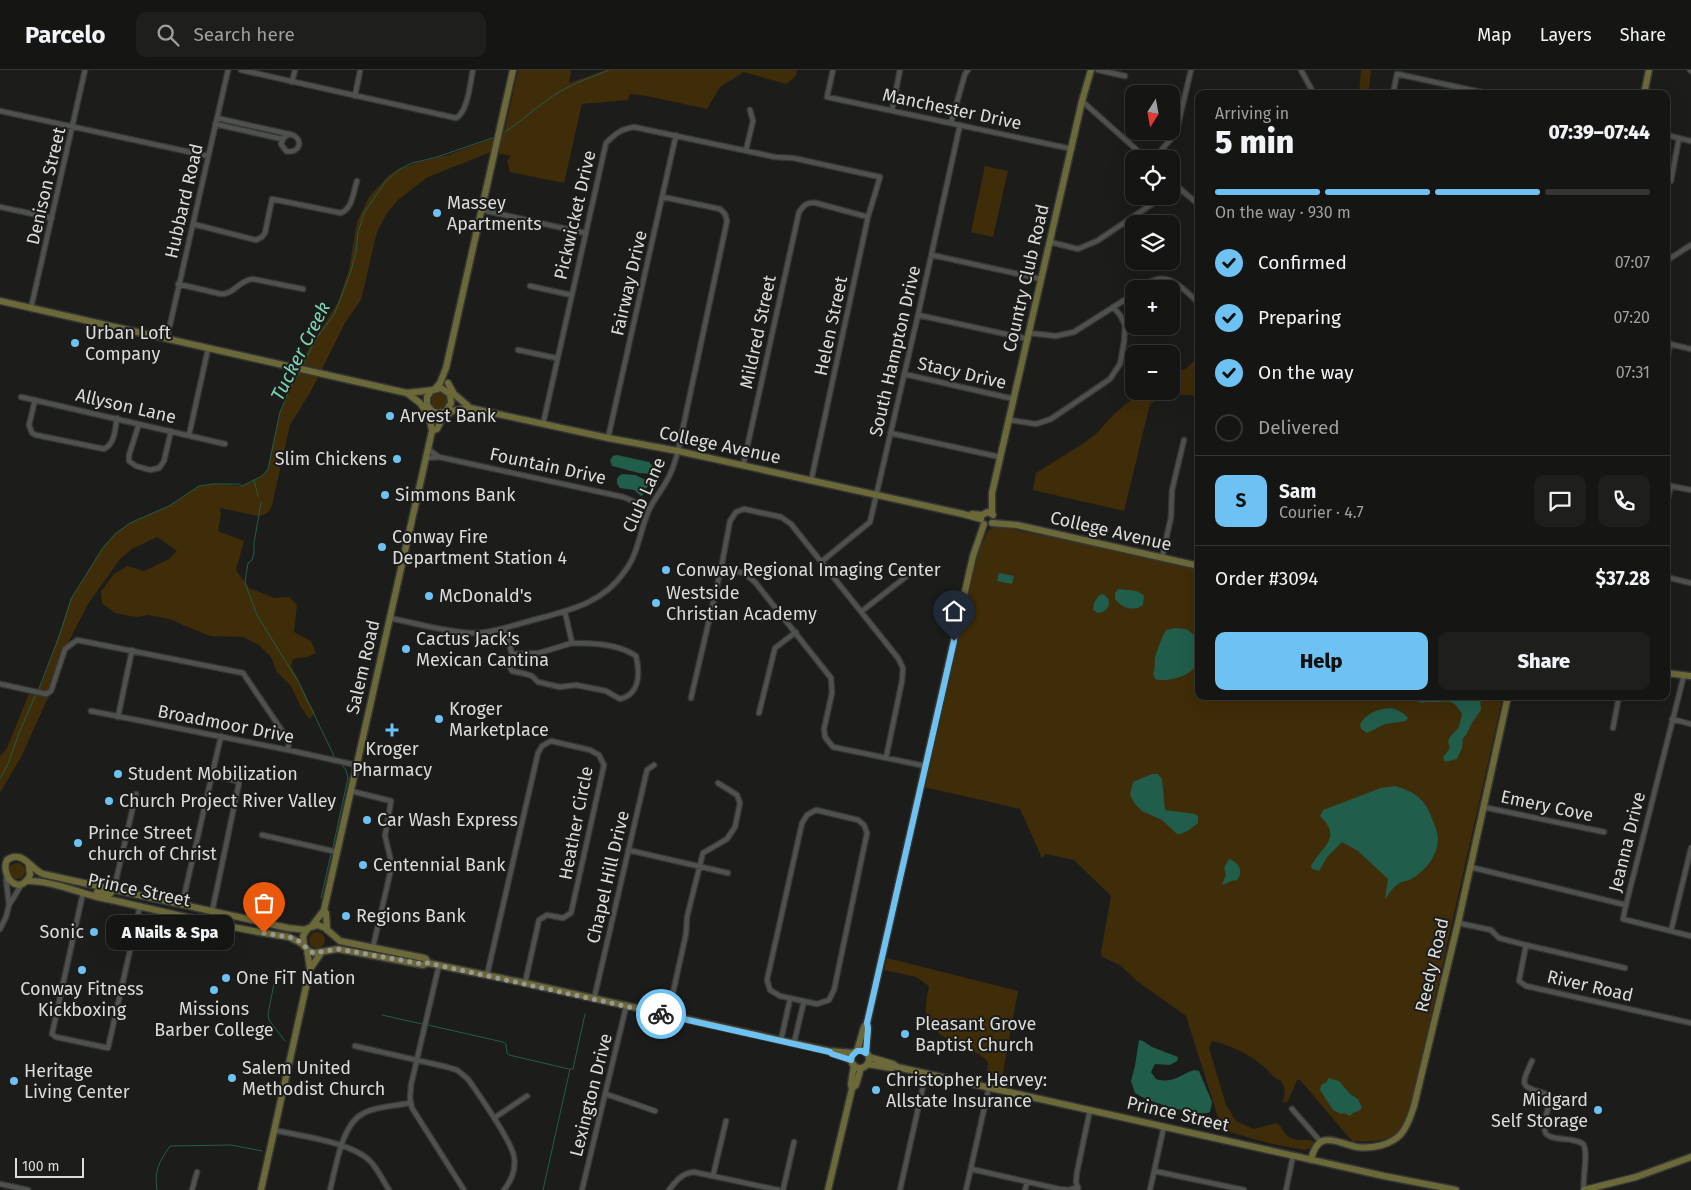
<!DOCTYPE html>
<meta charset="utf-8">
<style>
:root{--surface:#151614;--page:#1e1f1d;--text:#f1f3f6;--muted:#9d9fa0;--line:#343534;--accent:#6ec2f3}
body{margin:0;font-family:"Fira Sans",sans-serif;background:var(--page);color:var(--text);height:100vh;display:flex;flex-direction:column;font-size:19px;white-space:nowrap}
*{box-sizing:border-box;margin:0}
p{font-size:16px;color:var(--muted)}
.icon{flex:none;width:28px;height:28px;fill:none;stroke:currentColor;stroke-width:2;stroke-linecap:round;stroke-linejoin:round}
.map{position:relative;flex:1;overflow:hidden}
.drawer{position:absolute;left:1195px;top:20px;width:475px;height:610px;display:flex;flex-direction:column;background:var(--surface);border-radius:10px;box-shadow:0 5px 20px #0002,0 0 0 1px var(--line)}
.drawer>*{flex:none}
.needle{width:32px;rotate:191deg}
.controls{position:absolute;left:1125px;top:15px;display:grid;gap:10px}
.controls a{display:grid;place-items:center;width:55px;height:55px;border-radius:10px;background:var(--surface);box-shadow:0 5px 20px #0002,0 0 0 1px var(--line);font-size:25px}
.scale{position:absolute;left:15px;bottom:12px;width:69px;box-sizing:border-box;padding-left:5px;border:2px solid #dbdcda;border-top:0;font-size:14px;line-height:18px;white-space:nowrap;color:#dbdcda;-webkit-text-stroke:4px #1c1d1a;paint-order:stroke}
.pin{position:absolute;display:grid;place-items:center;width:42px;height:42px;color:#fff;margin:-51px -21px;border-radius:50% 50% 50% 0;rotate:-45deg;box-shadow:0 0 5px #0007}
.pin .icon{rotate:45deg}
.courier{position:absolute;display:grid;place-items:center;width:50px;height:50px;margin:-25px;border:4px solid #6ec2f3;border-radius:50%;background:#fff;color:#222;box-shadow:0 1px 6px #0007}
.bubble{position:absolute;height:35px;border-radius:10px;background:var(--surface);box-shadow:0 5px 20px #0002,0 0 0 1px var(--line);font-size:16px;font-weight:800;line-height:35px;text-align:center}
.head em{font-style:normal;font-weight:800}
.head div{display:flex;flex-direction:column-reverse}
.head{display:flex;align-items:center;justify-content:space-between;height:85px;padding:0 20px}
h1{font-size:32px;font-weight:800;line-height:38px}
.bar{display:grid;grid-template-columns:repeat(4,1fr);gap:8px 5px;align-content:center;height:60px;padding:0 20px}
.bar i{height:6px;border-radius:4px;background:var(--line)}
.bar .active{background:var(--accent)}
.bar p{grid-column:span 4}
.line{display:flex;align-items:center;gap:12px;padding:0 20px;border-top:1px solid var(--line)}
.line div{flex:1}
.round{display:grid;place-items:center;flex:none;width:52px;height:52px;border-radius:10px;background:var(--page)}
ol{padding:0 20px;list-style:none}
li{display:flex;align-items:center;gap:15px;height:55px}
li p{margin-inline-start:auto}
li .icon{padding:5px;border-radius:50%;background:var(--accent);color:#111;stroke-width:4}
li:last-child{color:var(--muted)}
li i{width:28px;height:28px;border:2px solid var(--line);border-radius:50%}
.button{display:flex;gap:10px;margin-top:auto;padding:10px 20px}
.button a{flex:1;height:58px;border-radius:10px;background:var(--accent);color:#111;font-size:20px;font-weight:800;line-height:58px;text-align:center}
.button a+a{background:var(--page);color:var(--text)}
header{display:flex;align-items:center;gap:30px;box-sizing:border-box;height:70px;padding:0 25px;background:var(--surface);border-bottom:1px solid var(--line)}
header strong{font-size:24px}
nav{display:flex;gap:28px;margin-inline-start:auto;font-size:18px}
.search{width:350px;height:45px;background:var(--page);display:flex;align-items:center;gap:12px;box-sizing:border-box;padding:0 18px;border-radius:10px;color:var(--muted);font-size:19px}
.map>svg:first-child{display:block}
</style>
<header>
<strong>Parcelo</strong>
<div class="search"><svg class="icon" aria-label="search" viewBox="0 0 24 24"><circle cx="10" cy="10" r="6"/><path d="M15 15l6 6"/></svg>Search here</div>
<nav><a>Map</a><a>Layers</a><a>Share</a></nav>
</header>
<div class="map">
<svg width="1691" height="1120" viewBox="0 0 1691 1120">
<rect width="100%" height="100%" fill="#1c1d1a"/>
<!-- green -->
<path fill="#3f2c08" d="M518,0H571L569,13L606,0H797L796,6L786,14L744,2L720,17L707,39L647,26L630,24L628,30L582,34L564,113L510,102L507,91L511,86L491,82L428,107L398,130L387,143L377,162L361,230L345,253L311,321L290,355L272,435C269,443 266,445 258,446L220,438L221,444L218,461L244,471L236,500L249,518L275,528L289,527L297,535L294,562L311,571L316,583L307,587L293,589L291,596C300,611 306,628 315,643L309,649L300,635L291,616L277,602L271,587L259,575L243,567L210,566L169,549L148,545L136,547L115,543L102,533L101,521L114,504L127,496L144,501L169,489L177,481L157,467L132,479L120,489L88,534L65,579L51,621L21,687L0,723V686L7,678L30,621L37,622L45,605L71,529L102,479L115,464L130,453L169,436L199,416L213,414L242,416L262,406L268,399L280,342L294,309L298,306L304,294L306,283L338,232L349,200L357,152L369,127L389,105L397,100L419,92L448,85L504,64Z
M1361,0H1371L1369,19L1370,24H1359Z
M985,96L1008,101L993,167L971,162Z
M1199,285V326L1170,324L1150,334L1124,441L1033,420L1036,403L1084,373L1098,362L1113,345L1142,321H1171V300L1178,302L1187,298Z
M431 331a8 8 0 1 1 16 0a8 8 0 1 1-16 0Z
M993,457L1007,458L1199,498V626H1503L1411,1035C1407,1046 1403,1060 1393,1066C1383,1072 1362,1072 1352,1071L1300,1010H1297L1288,1031L1283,1033L1285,1020L1281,1011C1270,1006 1272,1003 1263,996C1251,985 1228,974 1212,971L1209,978L1226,1035L1236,1051L1253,1059L1277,1053C1283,1058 1284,1065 1291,1068C1299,1072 1308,1068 1315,1072L1310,1078L1305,1080L1272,1074L1222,1060L1186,946L1137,911L1120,895L1102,887L1101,882L1111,826L1074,790L1046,784L1042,788L1020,739L924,717L976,485L988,461Z
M9 801a8 8 0 1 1 16 0a8 8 0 1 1-16 0Z
M309 870a8 8 0 1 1 16 0a8 8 0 1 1-16 0Z
M887,888L1018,921L1002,1008L987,1004L988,992C981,984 971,980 961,976C944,969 924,956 926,935C926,929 928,922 929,916L916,907L884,900Z"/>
<!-- water -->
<path fill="#215d4b" d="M617,385L649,392L655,399L650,404L639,403L612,396L610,390L613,386Z
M622,404L635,405L646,410L649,415L644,421L643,425L641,426L634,420L620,418C615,412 616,407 622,404Z
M999,503L1014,506L1012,514L997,511Z
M1118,519C1128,521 1136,518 1144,526L1143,535C1135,542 1121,538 1115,529V523Z
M1103,524C1113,529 1110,542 1098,543L1093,540L1094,533L1099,525Z
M1176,558L1186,559L1199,568V596C1193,598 1193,600 1188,603C1181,608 1163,612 1155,609L1153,603C1156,597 1154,593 1155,587C1158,578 1161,569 1166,560Z
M1415,626H1480L1481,640L1473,651L1466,665L1463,668L1462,678L1457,689L1445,692L1443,687L1450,678L1448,672L1450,667L1459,657L1462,644C1452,628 1450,632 1434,632C1429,632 1426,631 1422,633L1417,631Z
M1391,638C1398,640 1403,642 1408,648L1406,651L1385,654L1367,663L1361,659L1360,654C1368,642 1377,639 1391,638Z
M1152,704H1158L1162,709L1165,740L1195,744L1198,746V753L1189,760L1181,764H1177L1162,750L1142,741L1135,734L1130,725L1133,712Z
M1395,716C1416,722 1426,730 1433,751C1435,756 1438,763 1438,769C1438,785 1425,802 1411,809C1408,811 1403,811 1400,813C1394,816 1388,824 1385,830L1388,809L1358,781L1342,772L1327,787L1319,801L1312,799L1311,796C1322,776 1343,768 1320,746L1323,740L1381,718Z
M1229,789C1239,792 1244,802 1237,810L1231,811L1223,815L1222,814L1226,805L1224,798Z
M1139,970L1143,971L1152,977L1178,987L1177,991L1170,995L1155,994L1151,1002L1156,1009C1172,1014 1180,1005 1194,1000L1199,1001L1212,1032L1210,1042C1199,1048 1146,1031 1135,1023L1131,1011L1135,996Z
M1328,1008L1339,1011L1350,1024L1358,1029L1362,1038C1358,1043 1353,1041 1350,1046L1344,1043L1341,1044L1333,1040L1320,1020L1321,1015L1327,1012Z"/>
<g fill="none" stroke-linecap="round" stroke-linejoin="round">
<!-- stream -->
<path stroke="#215d4b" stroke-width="1" d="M503,63C519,54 531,41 546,31C565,16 587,9 609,0
M302,297L315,270L334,245L351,201L356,181L358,163L364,143L385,112L398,100L412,93L437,87L495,67
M254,410L258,426
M261,433L254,473V483L252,490L248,493L245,512L248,521L257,545L299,613L335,688
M38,621L60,564L71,529L102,479L115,464L130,453L169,436L199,416L213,414H239L242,416L262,406L268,399L280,342L294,309L298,306L300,301
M0,708L8,694L19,663L36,624
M333,777L348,708L346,700L342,695
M321,828L331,784
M277,899L268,944L269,950L285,971
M382,945L422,954
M428,955L503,972L506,974L507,983L509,985L569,999
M157,1120C154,1100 159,1092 170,1076L231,1075L262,1081
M543,1120L570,999H573L585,944"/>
<defs>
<path id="street" d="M241,0L456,48C468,42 470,13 473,0
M833,0L827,27L1072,79
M1098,0L1125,6
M1301,0L1314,24
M1690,0L1691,1
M292,12L295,0
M1393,24L1397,4L1490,24
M355,26L360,1
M1082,31L1147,89
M892,40L900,0
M0,41L208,86
M217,48L293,65C304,71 299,84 286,81L281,74L284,67L290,64
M951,53L965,4L968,0
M215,54L282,69
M1666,65L1691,71
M746,80L753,51L750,40
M1153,89L1173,67L1177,59L1191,0
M1171,111L1199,135
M1671,111L1679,68
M0,137L52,148
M482,140L585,163
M193,154L256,170L262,167L265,163L272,129L341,143C353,138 353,122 357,111
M1050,172L1078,179L1097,171L1164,126
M932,185L1041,209
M1666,191L1691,175
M178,214L221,224C235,224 239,210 253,209L303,219
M530,216L571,225
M1141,219C1145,216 1150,211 1155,210C1172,204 1187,223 1199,233
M31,238L85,0
M918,245L1028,269
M1029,263L1056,266L1074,262L1134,224
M167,268L228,0
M1666,273L1691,279
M518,280L556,288
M1666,292L1670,274
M904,304L1014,329
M21,327L225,374
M35,330L29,355L32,363L36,365L104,379C115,374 115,359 117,348
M1009,350L1036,354L1051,349L1110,309L1120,294L1124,272L1125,255L1120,245L1113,237
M139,354L129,385V391L136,396L150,400L159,398L164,391L171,361
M543,354L606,73C615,64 621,59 634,57L775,87L793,88L880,107L868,147L811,411
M890,363L1000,387
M189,365L208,279
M608,368L676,65
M428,379L439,387
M426,388L439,387L623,427L650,438
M743,396L799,142C804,135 807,132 816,133L868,147
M1666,435L1671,416L1691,420
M1162,488L1171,447L1172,420L1184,370
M821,492L870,452L918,245L960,55
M721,499L744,503L755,512L831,608L832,623L824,659L825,667L833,677L925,696
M1666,507L1691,513
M862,541L921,495
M565,542L572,573
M389,548C416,553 444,562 471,563C487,564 504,558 519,554C559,542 600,538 625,501C639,483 640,458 650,438C656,426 666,415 671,402C674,396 676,388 678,381L727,151L725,144L720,139L663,127
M505,558L512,584
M572,573C593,573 619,574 636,586C640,603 640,624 620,629L606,621L576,615L560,617L538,612L532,606L526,604L512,601C508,594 507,591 512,584L539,583Z
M0,614L46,624L51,621L65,579L77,570L243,603L289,671L288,680
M691,628L721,499L730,451L736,442L744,439L781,447L791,454L898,588L903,598L902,611L886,688
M91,641L288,680L356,695
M759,643L775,578L796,562
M118,647L132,580
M1672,649L1691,654
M1613,658L1619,626
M351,721L391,731L385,766L392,795L373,877
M1483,737L1604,762
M816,740L858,750L864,755L867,763L834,920L829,930L817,934L780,926L770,920L767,910L802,753L807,745Z
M262,765L337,782
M628,780L728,803
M1470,797L1626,835L1684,605
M6,809L9,835
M114,819L136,724
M83,823L52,964L56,967L108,978L140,836
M182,835L221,666
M1626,835L1623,849L1691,866
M212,842L239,713L237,711L212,705
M1458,853L1491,860L1499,868L1526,875L1625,898
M0,859L6,847L9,835L22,814
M1671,861L1691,778
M1526,875L1519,911L1526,916L1691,953
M439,895L411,1015L410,1028L412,1038L464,1120
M487,905L538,683L542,676L551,671L590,680L599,685L604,695L571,843L563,848L547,845L539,850L525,913
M594,929L647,700L654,695
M668,945L686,864L687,847L703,783L727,769L735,757L740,733L737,725L718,713
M781,970L790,929
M794,973L804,931
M355,976L447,997L457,1000L468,1009C479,1025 512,1071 514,1087C516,1099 511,1111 504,1120
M1532,991C1520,1017 1520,1016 1547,1024L1551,1030C1548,1038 1539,1062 1549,1066C1555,1069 1565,1069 1572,1070C1575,1071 1580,1071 1583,1074C1589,1081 1582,1109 1584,1120
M606,1024L655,1041
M1292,1039L1321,1072
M494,1048L527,1026
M274,1060C301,1066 351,1072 370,1091C378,1099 383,1111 389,1120
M971,1099L1059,1119L1069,1120L1078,1117
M1154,1101L1244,1120
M713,1106L726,1051
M0,1114L28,1120
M1078,1119L1076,1112L1077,1102L1090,1040
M192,1120L197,1102
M330,1120C336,1098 341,1054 364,1043C377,1036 396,1036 410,1033
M582,1120L626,937
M669,1120C676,1111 682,1103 694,1102L778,1120
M783,1120L794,1072
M900,1120L926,1003
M966,1120L989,1017
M1025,1120L1027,1112
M1150,1120L1164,1056
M1286,1120L1293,1086"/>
<path id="secondary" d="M1644,24L1649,0
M0,231L407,323L433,320
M448,313L454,324L468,336
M435,319L440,313L446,298L513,0
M407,323L420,333L427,343
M446,341L451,333L450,324L441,318L431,321L427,327V335L432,341L437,343L470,338L608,368L678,381L963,444L981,449
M432,361L437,359L442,349L451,342
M972,444L982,445L988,442L993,445
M992,444V423L1082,31L1091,0
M992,453L1017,455L1199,496
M1666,603L1691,606
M29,795L30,805C19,828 0,805 7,790C10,788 14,786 18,787C27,788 33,800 43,804L288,858L306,860
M26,811C49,810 74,821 97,827C160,840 225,858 289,867L303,874
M97,822L110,824L114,819
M324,840L326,843L327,860
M312,856L324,840L432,361L428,337
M307,880L310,899
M428,893L426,889L424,888L340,871L325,858L318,855L308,858L303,866L304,876L309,881L314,883L338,879L423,895L428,893L525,913L829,981L854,983
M851 989a9 9 0 1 1 18 0a9 9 0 1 1-18 0Z
M857,981L864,957L867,953
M830,982L851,990
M866,983L868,958L867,953L973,486L984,454
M869,987L893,994L897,997L1384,1106L1456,1120
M867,994L892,998L894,996
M852,1018L856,1015L861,998
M1311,1090C1318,1058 1337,1073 1357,1077C1372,1079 1391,1075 1401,1064C1408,1056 1411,1045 1414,1036L1458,853L1508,626
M261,1120L310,899L321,883
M828,1120L852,1019L851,1014L854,995
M1584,1120L1636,1107L1691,1087"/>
</defs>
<!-- street casing -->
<use href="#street" stroke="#353635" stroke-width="7"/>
<!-- secondary casing -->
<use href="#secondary" stroke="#353635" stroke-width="9"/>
<!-- street -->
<use href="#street" stroke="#4f514e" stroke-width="4.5"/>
<!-- secondary -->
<use href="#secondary" stroke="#6c6939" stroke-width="6"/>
</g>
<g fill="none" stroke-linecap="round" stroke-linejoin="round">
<!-- done -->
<path stroke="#989997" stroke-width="5" stroke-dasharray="0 9" d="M264,863L294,868L303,874L309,881L314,883L338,879L423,894L428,893L661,944"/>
<!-- route -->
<path stroke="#6ec2f3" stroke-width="6" d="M661,944L830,982L832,984L851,990L852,986L857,981H862L866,983L868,958L867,953L954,571"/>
</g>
<!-- markers -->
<g fill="#6ec2f3" stroke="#1c1d1a" stroke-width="2">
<circle cx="437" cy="143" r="5"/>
<circle cx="75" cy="273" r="5"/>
<circle cx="390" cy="346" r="5"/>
<circle cx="397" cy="389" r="5"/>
<circle cx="385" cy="425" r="5"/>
<circle cx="382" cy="477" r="5"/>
<circle cx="666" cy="500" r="5"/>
<circle cx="429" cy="526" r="5"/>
<circle cx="656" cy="533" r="5"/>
<circle cx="406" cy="579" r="5"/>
<circle cx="439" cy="649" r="5"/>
<path d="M389.5 652.5h5v5h5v5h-5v5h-5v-5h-5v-5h5z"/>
<circle cx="118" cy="704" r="5"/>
<circle cx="109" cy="731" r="5"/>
<circle cx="367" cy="750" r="5"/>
<circle cx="78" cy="773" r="5"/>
<circle cx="363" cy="795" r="5"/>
<circle cx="346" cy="846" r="5"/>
<circle cx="94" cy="862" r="5"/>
<circle cx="82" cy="900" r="5"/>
<circle cx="226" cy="908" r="5"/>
<circle cx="214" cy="920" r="5"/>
<circle cx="905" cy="964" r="5"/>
<circle cx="232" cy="1008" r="5"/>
<circle cx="14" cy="1011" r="5"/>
<circle cx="876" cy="1020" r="5"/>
<circle cx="1598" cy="1040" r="5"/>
</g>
<g text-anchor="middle" stroke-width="4" stroke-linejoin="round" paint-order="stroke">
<!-- street labels -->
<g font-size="18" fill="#dbdcda" stroke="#1c1d1a">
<text transform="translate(952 39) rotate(12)" y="6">Manchester Drive</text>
<text transform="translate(46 116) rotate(-77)" y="6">Denison Street</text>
<text transform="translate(184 131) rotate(-77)" y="6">Hubbard Road</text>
<text transform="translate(575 145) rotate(-77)" y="6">Pickwicket Drive</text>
<text transform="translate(1026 208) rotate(-77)" y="6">Country Club Road</text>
<text transform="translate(629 213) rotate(-77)" y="6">Fairway Drive</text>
<text transform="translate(831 256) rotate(-78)" y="6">Helen Street</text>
<text transform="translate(758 262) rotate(-78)" y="6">Mildred Street</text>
<text transform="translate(895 281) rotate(-77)" y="6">South Hampton Drive</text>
<text transform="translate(962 303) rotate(13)" y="6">Stacy Drive</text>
<text transform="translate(126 336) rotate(13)" y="6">Allyson Lane</text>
<text transform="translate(720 375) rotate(12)" y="6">College Avenue</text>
<text transform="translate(548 396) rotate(12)" y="6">Fountain Drive</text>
<text transform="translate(644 425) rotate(-66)" y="6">Club Lane</text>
<text transform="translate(1111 461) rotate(13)" y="6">College Avenue</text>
<text transform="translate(363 597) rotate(-77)" y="6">Salem Road</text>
<text transform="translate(226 654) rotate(11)" y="6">Broadmoor Drive</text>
<text transform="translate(1547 736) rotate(12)" y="6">Emery Cove</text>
<text transform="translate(576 753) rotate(-79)" y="6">Heather Circle</text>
<text transform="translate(1627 772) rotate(-76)" y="6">Jeanna Drive</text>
<text transform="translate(608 807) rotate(-77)" y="6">Chapel Hill Drive</text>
<text transform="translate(139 820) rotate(12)" y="6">Prince Street</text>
<text transform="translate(1432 895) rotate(-77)" y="6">Reedy Road</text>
<text transform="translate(1590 916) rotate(13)" y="6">River Road</text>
<text transform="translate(591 1025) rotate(-76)" y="6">Lexington Drive</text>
<text transform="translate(1178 1044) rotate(13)" y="6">Prince Street</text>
</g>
<!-- poi labels -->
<g font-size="18" fill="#dbdcda" stroke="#1c1d1a" text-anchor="start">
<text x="447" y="139">Massey<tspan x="447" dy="21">Apartments</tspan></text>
<text x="85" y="269">Urban Loft<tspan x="85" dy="21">Company</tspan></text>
<text x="400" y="352">Arvest Bank</text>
<text x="387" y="395" text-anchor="end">Slim Chickens</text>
<text x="395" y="431">Simmons Bank</text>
<text x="392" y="473">Conway Fire<tspan x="392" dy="21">Department Station 4</tspan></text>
<text x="676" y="506">Conway Regional Imaging Center</text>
<text x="666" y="529">Westside<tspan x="666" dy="21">Christian Academy</tspan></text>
<text x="439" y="532">McDonald's</text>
<text x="416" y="575">Cactus Jack's<tspan x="416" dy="21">Mexican Cantina</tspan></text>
<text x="449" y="645">Kroger<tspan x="449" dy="21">Marketplace</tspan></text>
<text x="392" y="685" text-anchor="middle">Kroger<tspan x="392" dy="21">Pharmacy</tspan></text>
<text x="128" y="710">Student Mobilization</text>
<text x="119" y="737">Church Project River Valley</text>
<text x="377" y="756">Car Wash Express</text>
<text x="88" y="769">Prince Street<tspan x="88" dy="21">church of Christ</tspan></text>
<text x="373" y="801">Centennial Bank</text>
<text x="356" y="852">Regions Bank</text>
<text x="84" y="868" text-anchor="end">Sonic</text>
<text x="236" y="914">One FiT Nation</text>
<text x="82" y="925" text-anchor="middle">Conway Fitness<tspan x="82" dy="21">Kickboxing</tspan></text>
<text x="214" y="945" text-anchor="middle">Missions<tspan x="214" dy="21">Barber College</tspan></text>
<text x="915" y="960">Pleasant Grove<tspan x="915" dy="21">Baptist Church</tspan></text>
<text x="242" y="1004">Salem United<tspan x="242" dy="21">Methodist Church</tspan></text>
<text x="24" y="1007">Heritage<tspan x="24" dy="21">Living Center</tspan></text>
<text x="886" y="1016">Christopher Hervey:<tspan x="886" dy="21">Allstate Insurance</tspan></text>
<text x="1588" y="1036" text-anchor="end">Midgard<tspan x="1588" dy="21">Self Storage</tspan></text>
</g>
<!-- water labels -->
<g font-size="19" font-style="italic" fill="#79d4b5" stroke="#1c1d1a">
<text transform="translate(300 281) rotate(-63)" y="7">Tucker Creek</text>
</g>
</g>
</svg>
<div class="controls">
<a><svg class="needle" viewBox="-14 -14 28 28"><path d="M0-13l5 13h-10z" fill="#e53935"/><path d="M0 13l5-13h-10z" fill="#9d9fa0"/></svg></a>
<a><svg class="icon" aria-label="locate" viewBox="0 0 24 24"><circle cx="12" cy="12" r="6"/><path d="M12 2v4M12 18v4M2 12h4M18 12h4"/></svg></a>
<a><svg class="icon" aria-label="layers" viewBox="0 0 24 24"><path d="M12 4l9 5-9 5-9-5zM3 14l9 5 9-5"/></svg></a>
<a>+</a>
<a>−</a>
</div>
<div class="scale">100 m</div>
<div class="pin" style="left:264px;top:863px;background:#ea580c"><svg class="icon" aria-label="bag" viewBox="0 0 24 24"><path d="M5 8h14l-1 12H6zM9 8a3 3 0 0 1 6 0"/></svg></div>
<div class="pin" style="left:954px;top:571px;background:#1f2937"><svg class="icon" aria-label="home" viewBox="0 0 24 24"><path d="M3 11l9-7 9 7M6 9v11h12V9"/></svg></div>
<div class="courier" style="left:661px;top:944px"><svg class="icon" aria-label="bike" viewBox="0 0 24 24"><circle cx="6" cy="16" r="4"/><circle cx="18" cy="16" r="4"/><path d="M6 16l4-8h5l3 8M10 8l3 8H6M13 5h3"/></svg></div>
<div class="bubble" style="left:106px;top:845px;width:128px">A Nails &amp; Spa</div>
<section class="drawer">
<div class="head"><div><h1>5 min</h1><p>Arriving in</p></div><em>07:39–07:44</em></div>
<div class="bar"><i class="active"></i><i class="active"></i><i class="active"></i><i></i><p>On the way · 930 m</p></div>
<ol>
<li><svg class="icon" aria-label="check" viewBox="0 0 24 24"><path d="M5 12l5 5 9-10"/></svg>Confirmed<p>07:07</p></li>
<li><svg class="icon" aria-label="check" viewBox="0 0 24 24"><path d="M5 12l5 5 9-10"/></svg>Preparing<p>07:20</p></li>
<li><svg class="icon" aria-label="check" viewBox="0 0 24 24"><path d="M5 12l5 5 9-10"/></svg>On the way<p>07:31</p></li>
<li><i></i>Delivered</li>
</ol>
<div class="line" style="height:90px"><b class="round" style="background:var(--accent);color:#111">S</b><div><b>Sam</b><p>Courier · 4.7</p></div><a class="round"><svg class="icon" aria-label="chat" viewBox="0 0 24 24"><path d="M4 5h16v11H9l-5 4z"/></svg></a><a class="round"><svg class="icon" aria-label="phone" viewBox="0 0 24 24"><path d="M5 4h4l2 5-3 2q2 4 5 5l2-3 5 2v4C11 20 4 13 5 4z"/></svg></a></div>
<div class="line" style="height:65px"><div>Order #3094</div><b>$37.28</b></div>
<div class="button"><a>Help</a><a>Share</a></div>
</section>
</div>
